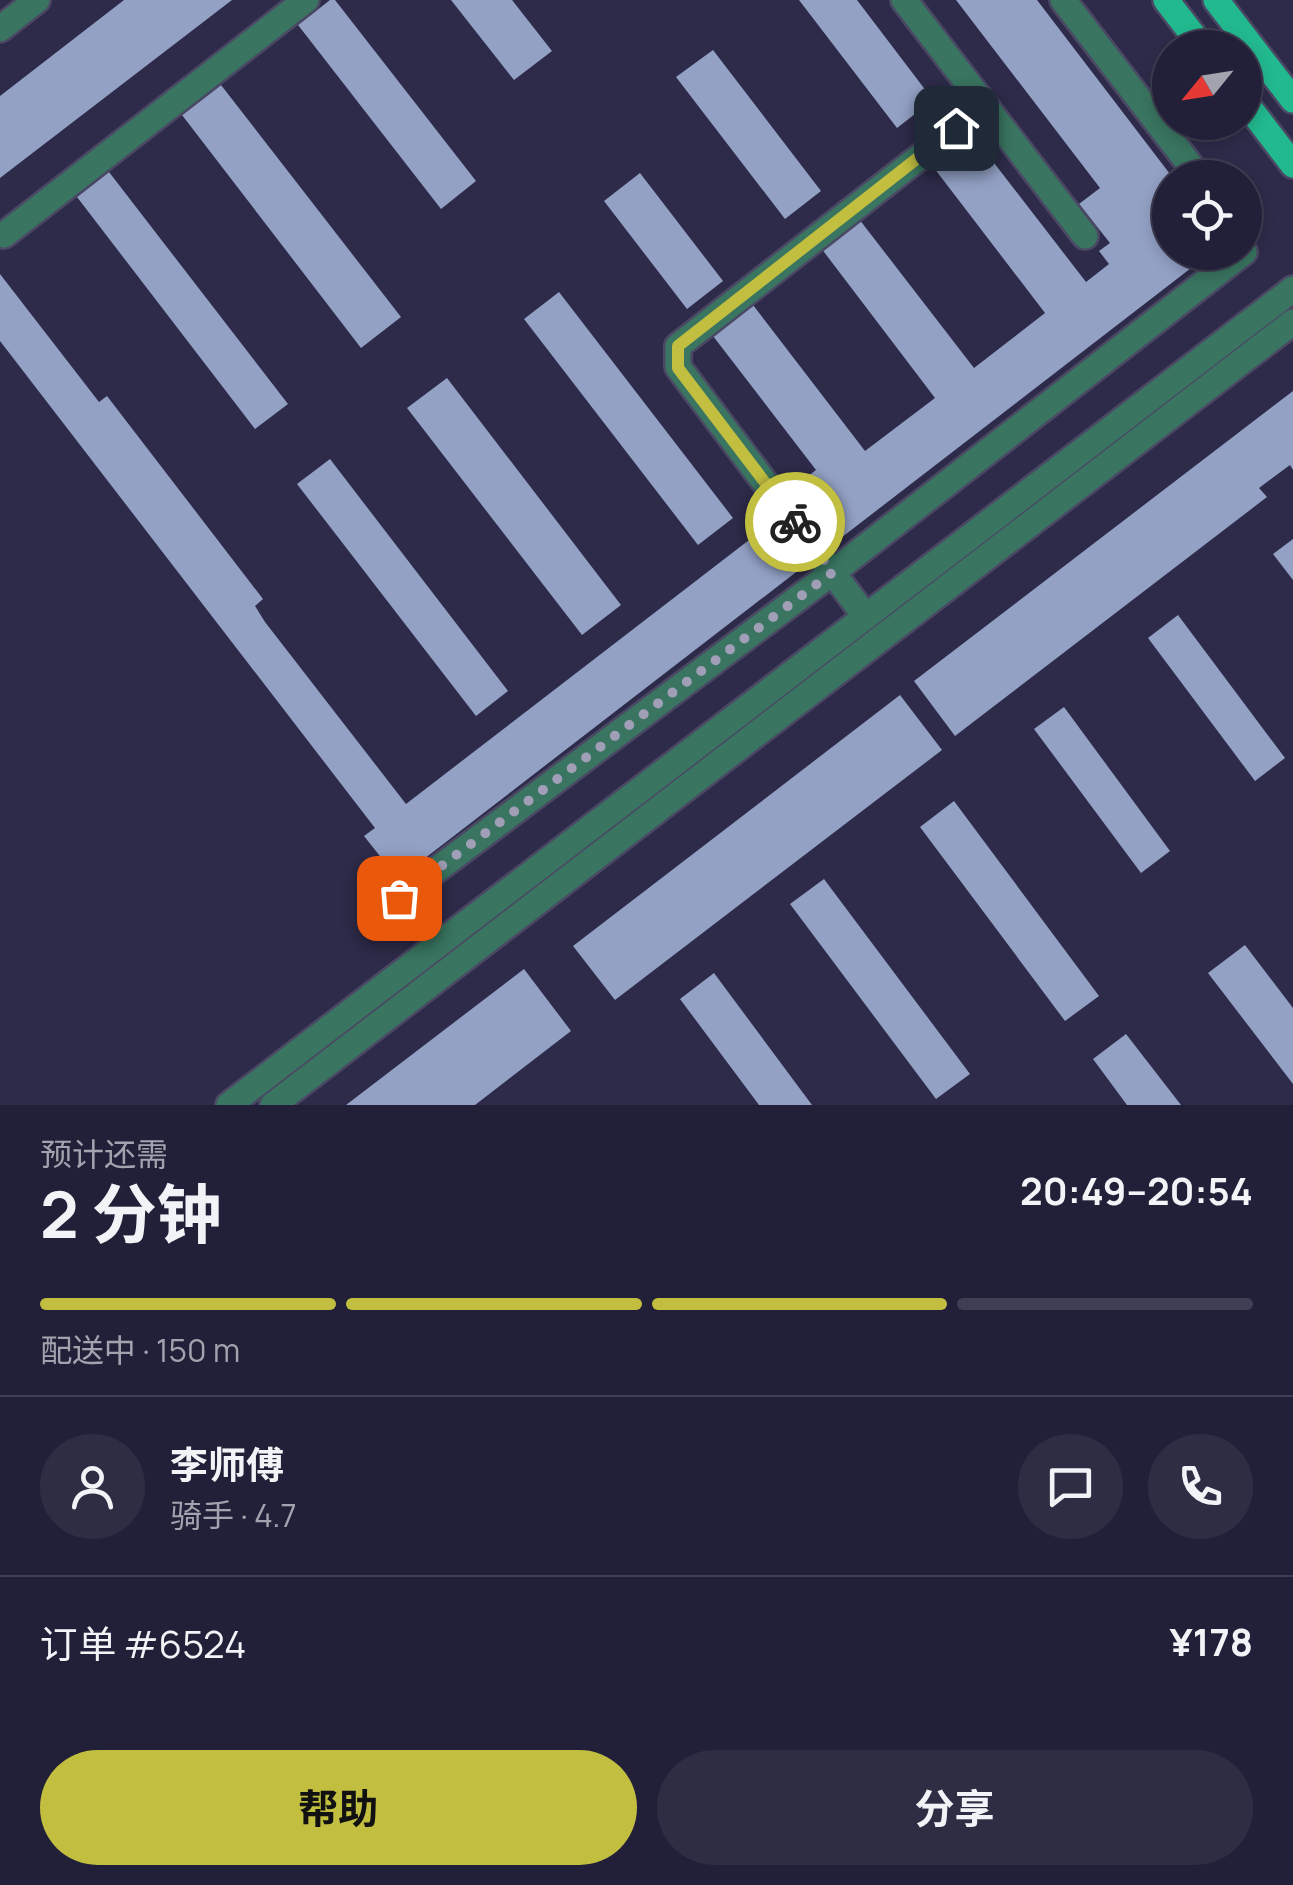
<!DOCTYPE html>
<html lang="zh">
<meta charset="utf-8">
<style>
:root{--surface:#222038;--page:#2e2d43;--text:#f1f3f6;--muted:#a2a3ae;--line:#3f3e53;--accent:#c1be40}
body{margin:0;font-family:Manrope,"Noto Sans SC",sans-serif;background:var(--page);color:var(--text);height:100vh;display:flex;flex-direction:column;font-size:38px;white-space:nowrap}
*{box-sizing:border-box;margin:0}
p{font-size:32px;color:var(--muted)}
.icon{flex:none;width:55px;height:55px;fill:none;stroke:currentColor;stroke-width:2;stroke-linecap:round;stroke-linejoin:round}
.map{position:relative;height:1105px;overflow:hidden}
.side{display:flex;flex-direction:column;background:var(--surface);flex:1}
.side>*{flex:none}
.needle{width:65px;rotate:240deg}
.controls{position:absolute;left:1152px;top:30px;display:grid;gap:20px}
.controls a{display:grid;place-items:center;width:110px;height:110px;border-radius:50%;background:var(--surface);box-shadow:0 5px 15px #0003,0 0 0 2px var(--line);font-size:50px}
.pin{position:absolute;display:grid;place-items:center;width:85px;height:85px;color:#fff;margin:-42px;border-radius:20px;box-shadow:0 5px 15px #0006}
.courier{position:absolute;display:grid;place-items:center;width:100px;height:100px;margin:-50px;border:8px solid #c1be40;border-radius:50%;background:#fff;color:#222;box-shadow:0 2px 12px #0007}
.overview em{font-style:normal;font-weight:700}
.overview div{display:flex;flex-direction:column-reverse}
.overview{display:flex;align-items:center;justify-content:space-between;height:170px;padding:0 40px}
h1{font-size:65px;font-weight:700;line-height:75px}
.bar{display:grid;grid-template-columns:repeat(4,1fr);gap:15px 10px;align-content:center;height:120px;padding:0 40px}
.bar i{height:12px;border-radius:8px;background:var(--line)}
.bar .on{background:var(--accent)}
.bar p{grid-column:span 4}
.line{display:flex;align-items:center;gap:25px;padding:0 40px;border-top:2px solid var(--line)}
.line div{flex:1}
.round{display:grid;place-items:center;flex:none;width:105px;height:105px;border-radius:52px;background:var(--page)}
.button{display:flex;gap:20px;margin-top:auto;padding:20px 40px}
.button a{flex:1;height:115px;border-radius:60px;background:var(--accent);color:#111;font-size:40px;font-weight:700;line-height:115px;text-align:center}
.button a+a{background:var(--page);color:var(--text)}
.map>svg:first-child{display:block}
</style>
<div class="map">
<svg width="1293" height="1105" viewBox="0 0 1293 1105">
<rect width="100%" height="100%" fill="#2e2b4a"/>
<!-- building -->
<path fill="#93a1c5" d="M124,0H232L0,178V96Z
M330,0H335L476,181L441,209L298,25Z
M451,0H512L552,51L514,80Z
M799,0H857L933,100L897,128Z
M956,0H1037L1173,178H1170V252H1194L1195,265L837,541L795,486L816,470L713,336L753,305L865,451L935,398L821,248L859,219L974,368L1045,313L931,164L971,133L1086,282L1109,264L1099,251L1110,243L1079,204L1100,188Z
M713,50L821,191L785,219L676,77Z
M221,85L401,317L361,348L182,115Z
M109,172L288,404L255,429L77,197Z
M640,173L723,281L687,309L604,201Z
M0,274L99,402L107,396L263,599L255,606L265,622L406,804L771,523L804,566L398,879L364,836L375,828L0,341Z
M559,292L733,518L698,545L524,319Z
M447,378L621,605L582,635L407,408Z
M1293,391V470L1290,465L1259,488L1267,497L955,736L914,681Z
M330,459L508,691L476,716L297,484Z
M1293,539V580L1273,554Z
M1178,615L1285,758L1255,781L1148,638Z
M900,695L942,750L615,1000L573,946Z
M1064,707L1170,851L1141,873L1034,729Z
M954,801L1099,996L1065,1021L920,827Z
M824,879L970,1074L936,1099L790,904Z
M1245,945L1293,1008V1084L1208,973Z
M524,969L571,1031L475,1105H346Z
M714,973L812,1105H759L680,999Z
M1126,1034L1181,1105H1127L1093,1059Z"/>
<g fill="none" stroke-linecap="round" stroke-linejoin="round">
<defs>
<path id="minor" d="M904,0L1085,236
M1063,0L1200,178
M0,29L37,0
M4,235L306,0
M866,617L678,367V346L985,106
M399,898L833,572L1244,252
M229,1105L1293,289
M273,1105L1293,322"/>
<path id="major" d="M1166,0L1203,48
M1216,0L1293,100
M1245,102L1293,165"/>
</defs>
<!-- minor casing -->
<use href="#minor" stroke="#4a4865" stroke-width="30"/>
<!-- major casing -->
<use href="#major" stroke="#4a4865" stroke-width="30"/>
<!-- minor -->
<use href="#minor" stroke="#397560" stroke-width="25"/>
<!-- major -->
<use href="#major" stroke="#22b98f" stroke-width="25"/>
</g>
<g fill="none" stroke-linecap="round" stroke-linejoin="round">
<!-- done -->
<path stroke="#a19fb7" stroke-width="10" stroke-dasharray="0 18" d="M399,898L833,572L795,522"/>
<!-- route -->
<path stroke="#c1be40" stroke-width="12" d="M795,522L678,368V346L956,128"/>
</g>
</svg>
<div class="controls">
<a><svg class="needle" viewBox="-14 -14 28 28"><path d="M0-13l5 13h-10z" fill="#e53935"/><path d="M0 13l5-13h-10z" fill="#a2a3ae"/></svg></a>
<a><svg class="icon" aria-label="locate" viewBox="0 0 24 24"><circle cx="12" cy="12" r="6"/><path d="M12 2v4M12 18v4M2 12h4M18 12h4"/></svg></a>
</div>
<div class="pin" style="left:399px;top:898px;background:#ea580c"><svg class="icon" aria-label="bag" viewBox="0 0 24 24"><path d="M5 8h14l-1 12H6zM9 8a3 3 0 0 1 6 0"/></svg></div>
<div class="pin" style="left:956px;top:128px;background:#1f2937"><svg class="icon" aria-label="home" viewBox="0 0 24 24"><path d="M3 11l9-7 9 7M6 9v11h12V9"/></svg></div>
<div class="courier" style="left:795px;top:522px"><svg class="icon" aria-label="bike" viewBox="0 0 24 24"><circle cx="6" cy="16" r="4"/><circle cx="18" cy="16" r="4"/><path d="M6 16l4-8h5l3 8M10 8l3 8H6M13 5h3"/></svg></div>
</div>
<section class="side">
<div class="overview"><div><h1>2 分钟</h1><p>预计还需</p></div><em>20:49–20:54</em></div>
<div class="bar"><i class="on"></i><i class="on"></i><i class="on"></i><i></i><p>配送中 · 150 m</p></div>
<div class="line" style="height:180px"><a class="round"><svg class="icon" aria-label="person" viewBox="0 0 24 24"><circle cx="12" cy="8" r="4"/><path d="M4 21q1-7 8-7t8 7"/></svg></a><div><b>李师傅</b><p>骑手 · 4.7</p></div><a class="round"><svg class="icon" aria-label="chat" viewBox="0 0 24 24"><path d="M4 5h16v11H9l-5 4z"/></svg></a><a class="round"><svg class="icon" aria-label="phone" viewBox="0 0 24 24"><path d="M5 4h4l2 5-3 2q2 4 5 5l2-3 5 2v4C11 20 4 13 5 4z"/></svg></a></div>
<div class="line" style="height:130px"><div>订单 #6524</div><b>¥178</b></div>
<div class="button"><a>帮助</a><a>分享</a></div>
</section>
